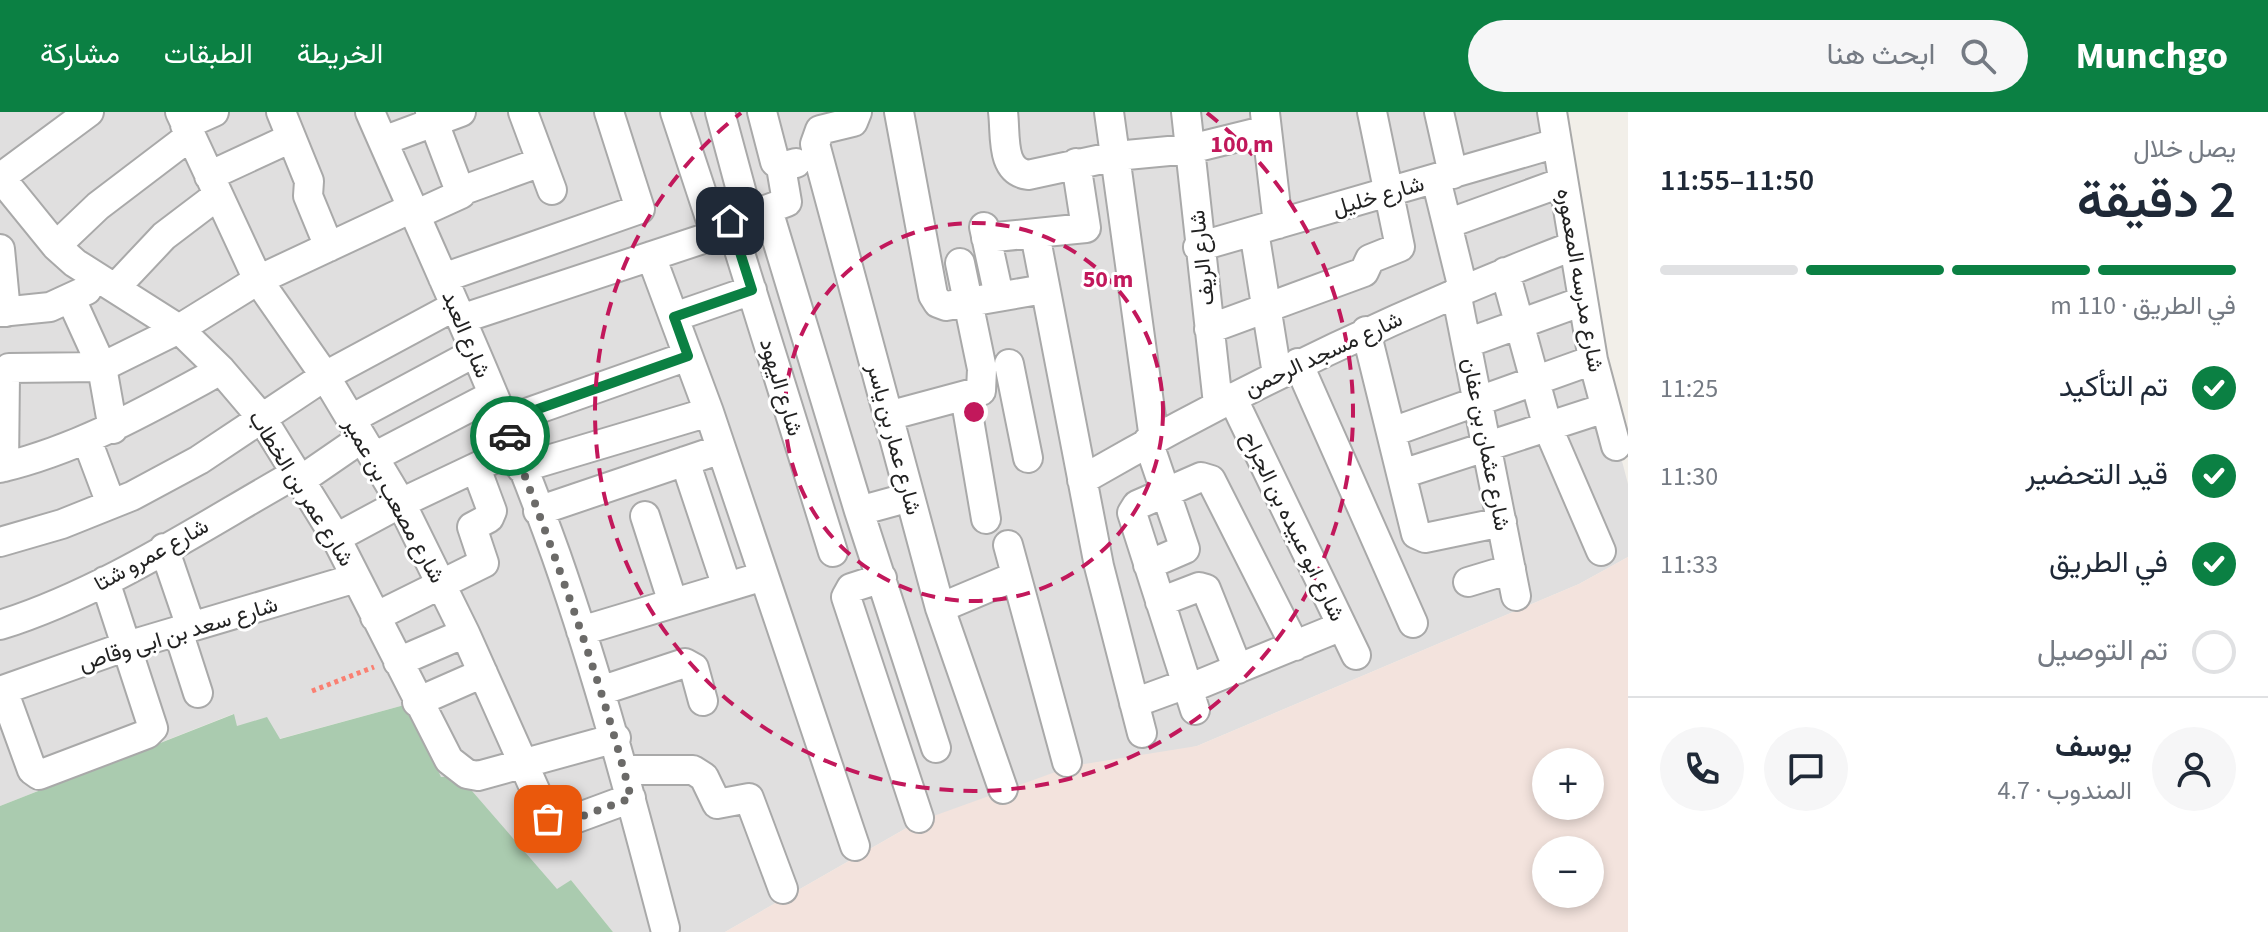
<!DOCTYPE html>
<html lang="ar">
<meta charset="utf-8">
<style>
:root{--surface:#fff;--page:#f6f6f7;--text:#1f2937;--muted:#747a83;--line:#e0e1e3;--accent:#0b8043}
body{margin:0;font-family:"Source Sans 3",Vazirmatn,sans-serif;background:var(--page);color:var(--text);direction:rtl;height:100vh;display:flex;flex-direction:column;font-size:30px;white-space:nowrap}
*{box-sizing:border-box;margin:0}
p{font-size:26px;color:var(--muted)}
.icon{flex:none;width:44px;height:44px;fill:none;stroke:currentColor;stroke-width:2;stroke-linecap:round;stroke-linejoin:round}
.map{position:relative;flex:1;overflow:hidden;direction:ltr}
.panel{display:flex;flex-direction:column;background:var(--surface);width:640px}
.panel>*{flex:none}
.tools{position:absolute;left:1532px;top:636px;display:grid;gap:16px}
.tools a{display:grid;place-items:center;width:72px;height:72px;border-radius:50%;background:var(--surface);box-shadow:0 4px 12px #0003;font-size:40px}
.pin{position:absolute;display:grid;place-items:center;width:68px;height:68px;color:#fff;margin:-34px;border-radius:16px;box-shadow:0 4px 12px #0006}
.courier{position:absolute;display:grid;place-items:center;width:80px;height:80px;margin:-40px;border:6px solid #0b8043;border-radius:50%;background:#fff;color:#222;box-shadow:0 2px 10px #0007}
.headline em{font-style:normal;font-weight:600}
.headline div{display:flex;flex-direction:column-reverse}
.headline{display:flex;align-items:center;justify-content:space-between;height:136px;padding:0 32px}
h1{font-size:52px;font-weight:600;line-height:60px}
.bar{display:grid;grid-template-columns:repeat(4,1fr);gap:12px 8px;align-content:center;height:96px;padding:0 32px}
.bar i{height:10px;border-radius:6px;background:var(--line)}
.bar .active{background:var(--accent)}
.bar p{grid-column:span 4}
.line{display:flex;align-items:center;gap:20px;padding:0 32px;border-top:2px solid var(--line)}
.line div{flex:1}
.round{display:grid;place-items:center;flex:none;width:84px;height:84px;border-radius:42px;background:var(--page)}
ol{padding:0 32px;list-style:none}
li{display:flex;align-items:center;gap:24px;height:88px}
li p{margin-inline-start:auto}
li .icon{padding:8px;border-radius:50%;background:var(--accent);color:#fff;stroke-width:4}
li:last-child{color:var(--muted)}
li i{width:44px;height:44px;border:4px solid var(--line);border-radius:50%}
header{display:flex;align-items:center;gap:48px;box-sizing:border-box;height:112px;padding:0 40px;background:var(--accent);color:#fff}
header strong{font-size:38px}
nav{display:flex;gap:44px;margin-inline-start:auto;font-size:28px}
.search{width:560px;height:72px;background:var(--page);display:flex;align-items:center;gap:20px;box-sizing:border-box;padding:0 28px;border-radius:44px;color:var(--muted);font-size:30px}
main{display:flex;flex:1;min-height:0}
.map>svg:first-child{display:block}
</style>
<header>
<strong>Munchgo</strong>
<div class="search"><svg class="icon" aria-label="search" viewBox="0 0 24 24"><circle cx="10" cy="10" r="6"/><path d="M15 15l6 6"/></svg>ابحث هنا</div>
<nav><a>الخريطة</a><a>الطبقات</a><a>مشاركة</a></nav>
</header>
<main>
<section class="panel">
<div class="headline"><div><h1>2 دقيقة</h1><p>يصل خلال</p></div><em>11:50–11:55</em></div>
<div class="bar"><i class="active"></i><i class="active"></i><i class="active"></i><i></i><p>في الطريق · 110 m</p></div>
<ol>
<li><svg class="icon" aria-label="check" viewBox="0 0 24 24"><path d="M5 12l5 5 9-10"/></svg>تم التأكيد<p>11:25</p></li>
<li><svg class="icon" aria-label="check" viewBox="0 0 24 24"><path d="M5 12l5 5 9-10"/></svg>قيد التحضير<p>11:30</p></li>
<li><svg class="icon" aria-label="check" viewBox="0 0 24 24"><path d="M5 12l5 5 9-10"/></svg>في الطريق<p>11:33</p></li>
<li><i></i>تم التوصيل</li>
</ol>
<div class="line" style="height:144px"><a class="round"><svg class="icon" aria-label="person" viewBox="0 0 24 24"><circle cx="12" cy="8" r="4"/><path d="M4 21q1-7 8-7t8 7"/></svg></a><div><b>يوسف</b><p>المندوب · 4.7</p></div><a class="round"><svg class="icon" aria-label="chat" viewBox="0 0 24 24"><path d="M4 5h16v11H9l-5 4z"/></svg></a><a class="round"><svg class="icon" aria-label="phone" viewBox="0 0 24 24"><path d="M5 4h4l2 5-3 2q2 4 5 5l2-3 5 2v4C11 20 4 13 5 4z"/></svg></a></div>
</section>
<div class="map">
<svg width="1628" height="820" viewBox="0 0 1628 820">
<rect width="100%" height="100%" fill="#f2efe9"/>
<!-- residential -->
<path fill="#e0dfdf" d="M0,0H1538L1585,208L1628,372V445L1579,472L1197,634L917,710L725,820H613L571,768L557,778L459,665L441,666L408,592L279,627L237,615L233,602L0,694Z"/>
<!-- military -->
<path fill="#f3e3dd" fill-rule="evenodd" d="M1628,445V820H725L917,710L1072,654L1197,634L1579,472ZM1546,650H1590V694H1546ZM1546,738H1590V782H1546Z"/>
<!-- cemetery -->
<path fill="#aacbaf" d="M408,592L441,665L459,664L557,777L571,768L613,820H0V694L234,602L237,614L267,605L280,627Z"/>
<g fill="none" stroke-linecap="round" stroke-linejoin="round">
<defs>
<path id="street" d="M180,0L258,168L325,264L401,391L465,521L548,707L558,713L631,686
M281,0L309,69L308,84L329,135
M370,0C434,147 502,292 556,443C599,566 632,690 665,816
M523,0L552,78
M720,0L748,104
M762,0L775,50L781,55L796,51
M857,0L853,10L820,18L815,32L940,496L1003,677
M899,0L933,183L938,191L946,194L1044,177
M1003,0C1006,23 1000,59 1028,63L1116,44L1190,37L1267,18
M1109,0L1154,327
M1186,0L1218,292
M1439,0L1453,62
M1552,0L1593,248L1616,334
M1265,1L1278,112
M185,13L214,0
M383,29L461,0
M209,64L291,26
M0,65L56,134L75,151L179,217L221,258L261,305L336,426L449,648L467,662L478,664L616,626
M0,66L89,0
M1436,67L1463,177
M461,79L541,50
M768,98L859,399L936,636
M415,103L461,82L430,0
M752,103L787,90L781,55
M730,109L833,440
M1447,112L1563,70
M984,115L999,184
M1254,119L1277,262
M1035,122L1099,454L1142,621
M986,126L1086,116L1076,51
M56,134L98,94L190,24
M1198,135L1557,31
M0,137L6,200
M651,144L709,300L855,734
M1505,160L1548,316L1601,439
M443,166L640,97L609,0
M116,175L164,124L218,83
M1456,180L1516,484
M71,187L102,255L113,317
M0,200L50,195L87,178
M674,205L752,178
M461,207L709,125L713,115L675,0
M1209,217L1364,160L1370,147L1400,135L1372,0
M1366,219L1416,422L1425,426L1502,410
M1467,231L1583,189
M1298,251L1413,511
M1009,252L1028,346
M965,284L986,407
M1232,285L1356,543
M888,304L981,279L982,257L960,151
M351,307L474,241
M504,309L688,244
M1392,320L1593,248
M87,328L111,392
M374,345L493,283
M685,349L727,475
M4,355L5,262L9,256L102,255L179,217L258,168L412,96
M0,356C80,337 149,297 221,258
M521,356L709,300
M1402,362L1605,296
M301,368L362,326
M1082,368C1240,277 1403,199 1573,134
M538,399L721,337
M859,399L910,385
M645,404L673,491
M336,426L401,391L515,337
M0,430L62,412L132,384L199,348L325,264L455,194
M1008,433L1067,650
M164,436L191,515
M1148,453L1185,437L1148,329
M882,466L851,476L846,485L919,706
M1468,470L1511,457
M1160,490L1199,475L1206,477L1238,557
M940,496L1016,464
M375,505L484,451L472,415L489,406L492,399L476,356
M0,513C105,480 201,415 297,361
M178,519L198,581
M581,519L764,464
M398,550L465,521
M1188,577L1342,514
M3,578L32,658L39,663L147,622L153,616L105,469
M0,579L127,534L356,466
M600,579L685,551L694,556L703,589
M417,590L483,561
M1134,591L1186,572
M1195,598L1132,401L1137,393L1201,365L1211,368L1295,534
M624,658H693L704,665L717,692L749,686L783,777"/>
</defs>
<!-- street casing -->
<use href="#street" stroke="#a9a9a9" stroke-width="32"/>
<!-- path -->
<path stroke="#fa8072" stroke-width="5" stroke-dasharray="4 4" stroke-linecap="butt" d="M312,579L374,555"/>
<!-- street -->
<use href="#street" stroke="#fff" stroke-width="28"/>
</g>
<g fill="none" stroke-linecap="round" stroke-linejoin="round">
<!-- done -->
<path stroke="#6b6a68" stroke-width="8" stroke-dasharray="0 14.4" d="M510,324C554,443 600,562 631,686L558,713L548,707"/>
<!-- route -->
<path stroke="#0b8043" stroke-width="10" d="M510,324L504,309L688,244L674,205L752,178L730,109"/>
</g>
<!-- distance rings -->
<g fill="none" stroke="#c2185b" stroke-width="4" stroke-dasharray="14 10">
<circle cx="974" cy="300" r="189"/>
<path d="M1207 1A379 379 0 1 1 741 1"/>
</g>
<g text-anchor="middle" stroke-width="6" stroke-linejoin="round" paint-order="stroke">
<!-- street labels -->
<g font-size="22" fill="#222" stroke="#fff">
<text transform="translate(1378 83) rotate(-16)" y="8">شارع خليل</text>
<text transform="translate(1201 146) rotate(-96)" y="8">شارع الريف</text>
<text transform="translate(1581 168) rotate(80)" y="8">شارع مدرسه المعموره</text>
<text transform="translate(467 222) rotate(67)" y="8">شارع العبد</text>
<text transform="translate(1323 241) rotate(-25)" y="8">شارع مسجد الرحمن</text>
<text transform="translate(782 275) rotate(73)" y="8">شارع اليهود</text>
<text transform="translate(895 327) rotate(75)" y="8">شارع عمار بن ياسر</text>
<text transform="translate(1487 332) rotate(79)" y="8">شارع عثمان بن عفان</text>
<text transform="translate(302 376) rotate(58)" y="8">شارع عمر بن الخطاب</text>
<text transform="translate(395 388) rotate(61)" y="8">شارع مصعب بن عمير</text>
<text transform="translate(1294 414) rotate(64)" y="8">شارع ابو عبيده بن الجراح</text>
<text transform="translate(151 442) rotate(-29)" y="8">شارع عمرو شتا</text>
<text transform="translate(178 521) rotate(-17)" y="8">شارع سعد بن ابى وقاص</text>
</g>
</g>
<circle cx="974" cy="300" r="12" fill="#c2185b" stroke="#fff" stroke-width="4"/>
<g font-size="24" text-anchor="middle" font-weight="bold" fill="#c2185b" stroke="#fff" stroke-width="6" stroke-linejoin="round" paint-order="stroke">
<text x="1242" y="40">100 m</text>
<text x="1108" y="175">50 m</text>
</g>
</svg>
<div class="tools">
<a>+</a>
<a>−</a>
</div>
<div class="pin" style="left:548px;top:707px;background:#ea580c"><svg class="icon" aria-label="bag" viewBox="0 0 24 24"><path d="M5 8h14l-1 12H6zM9 8a3 3 0 0 1 6 0"/></svg></div>
<div class="pin" style="left:730px;top:109px;background:#1f2937"><svg class="icon" aria-label="home" viewBox="0 0 24 24"><path d="M3 11l9-7 9 7M6 9v11h12V9"/></svg></div>
<div class="courier" style="left:510px;top:324px"><svg class="icon" aria-label="car" viewBox="0 0 24 24"><path d="M5 17H2v-5l4-1 3-4h7l3 4 3 1v5h-3M9 17h6M6 11h13"/><circle cx="7" cy="17" r="2"/><circle cx="17" cy="17" r="2"/></svg></div>
</div>
</main>
